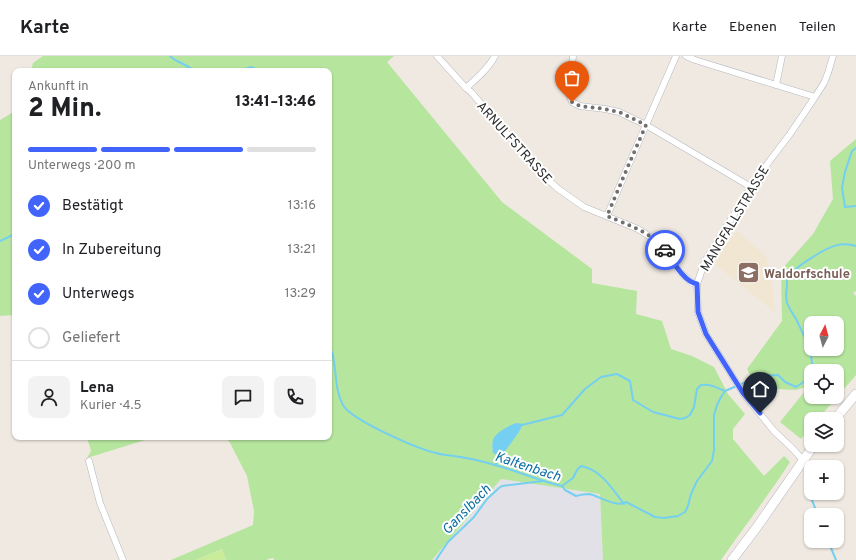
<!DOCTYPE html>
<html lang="de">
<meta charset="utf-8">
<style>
:root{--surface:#fff;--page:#f2f2f2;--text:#202124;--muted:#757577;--line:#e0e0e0;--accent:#4264fb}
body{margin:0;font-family:Overpass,sans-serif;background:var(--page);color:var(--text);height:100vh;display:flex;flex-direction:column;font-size:15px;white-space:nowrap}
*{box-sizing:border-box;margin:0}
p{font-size:13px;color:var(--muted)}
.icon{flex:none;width:22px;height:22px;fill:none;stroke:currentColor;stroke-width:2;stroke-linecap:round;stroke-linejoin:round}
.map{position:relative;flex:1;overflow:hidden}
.drawer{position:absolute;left:12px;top:12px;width:320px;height:372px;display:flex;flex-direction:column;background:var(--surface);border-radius:8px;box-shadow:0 1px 3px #0004}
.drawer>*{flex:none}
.needle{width:26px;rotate:6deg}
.controls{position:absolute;left:804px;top:260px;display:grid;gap:8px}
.controls a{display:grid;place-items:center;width:40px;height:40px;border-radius:8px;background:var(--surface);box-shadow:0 1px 3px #0004;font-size:20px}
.pin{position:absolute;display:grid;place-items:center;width:34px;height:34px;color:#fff;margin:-41px -17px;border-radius:50% 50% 50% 0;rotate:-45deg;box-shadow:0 0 4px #0007}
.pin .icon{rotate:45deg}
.courier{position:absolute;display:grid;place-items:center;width:40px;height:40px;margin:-20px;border:3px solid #4264fb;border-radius:50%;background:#fff;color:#222;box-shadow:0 1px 5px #0007}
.head em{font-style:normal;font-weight:800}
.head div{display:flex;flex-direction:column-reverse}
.head{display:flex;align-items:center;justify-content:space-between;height:68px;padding:0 16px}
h1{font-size:26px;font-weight:800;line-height:30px}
.bar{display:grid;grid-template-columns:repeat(4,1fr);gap:6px 4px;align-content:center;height:48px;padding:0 16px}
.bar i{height:5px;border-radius:3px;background:var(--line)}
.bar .selected{background:var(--accent)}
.bar p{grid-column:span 4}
.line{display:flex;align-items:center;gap:10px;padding:0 16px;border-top:1px solid var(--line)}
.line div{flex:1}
.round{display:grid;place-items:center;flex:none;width:42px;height:42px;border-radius:8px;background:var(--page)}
ol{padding:0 16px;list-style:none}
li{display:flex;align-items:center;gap:12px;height:44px}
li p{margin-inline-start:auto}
li .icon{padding:4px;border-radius:50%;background:var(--accent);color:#fff;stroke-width:4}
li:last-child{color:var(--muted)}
li i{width:22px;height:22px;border:2px solid var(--line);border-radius:50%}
header{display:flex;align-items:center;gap:24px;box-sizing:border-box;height:56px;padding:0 20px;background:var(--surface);border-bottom:1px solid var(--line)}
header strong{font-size:19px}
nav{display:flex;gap:22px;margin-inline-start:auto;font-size:14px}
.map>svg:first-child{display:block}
</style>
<header>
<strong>Karte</strong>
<nav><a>Karte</a><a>Ebenen</a><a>Teilen</a></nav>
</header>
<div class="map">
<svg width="856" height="504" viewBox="0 0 856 504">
<rect width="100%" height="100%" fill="#efe9e1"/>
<!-- industrial -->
<path fill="#e3e1e8" d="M501,423L600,438L603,504H432Z"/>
<!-- education -->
<path fill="#f0e6d1" d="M737,175L766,200L772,226L775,256L712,206Z"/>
<!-- green -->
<path fill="#b6e59e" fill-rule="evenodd" d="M43,0H394L387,6L502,146L592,213V227L637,235L636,258L662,265L671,293L692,300L714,311L728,338L745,358L733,373V383L764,420L784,400L790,406C768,440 744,471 721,504H603L600,438L501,423L432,504H274L273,502L268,503L267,504H226L222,493L196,504H171L253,469L254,455L247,420L230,387L225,381H329V15H31L33,7ZM522,368L519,376L500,399L495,398L492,393L493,384Z
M15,55V259L0,260V64Z
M856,83V235L853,237L856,240V319L837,341V315H811V341H837L818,363H811V371L801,383L780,366L809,330L796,334L757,332L747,313L782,265L781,214L813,178L833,143L830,105ZM811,267H837V293H811Z
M87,381H157L145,384L87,402L91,395Z"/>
<!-- pitch -->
<path fill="#c9ec9a" d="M222,493L226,504H196Z"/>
<!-- water -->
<path fill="#75cff0" d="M517,367L523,368L519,376L503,398C500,399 496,399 493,397C492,393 492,387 493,384C495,377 511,368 517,367Z"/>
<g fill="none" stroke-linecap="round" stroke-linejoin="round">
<!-- stream -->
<path stroke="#75cff0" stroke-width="2" d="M170,0C177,7 187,8 194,15
M243,15C247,11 253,9 257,15
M856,92L852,95L845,116L842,132L845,151L856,150
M0,185L15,178
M329,294L332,296C337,313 334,333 343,349C351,364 418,393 436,397C442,399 448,399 454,400C468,402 482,405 495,409C518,415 539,425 562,430L565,434L576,440C580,439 585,438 589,438C599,440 617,452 626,446L655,461L664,462L678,460L685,456L688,450L691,438L697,425L712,405L714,394V359L717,349L721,341L725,335L760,320L778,319L785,326L796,331L805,325L811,317
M812,315C814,299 803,277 796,263C793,258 789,252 787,247C786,242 786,236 787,231C787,229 786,224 788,222C792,213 808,204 816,199C829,191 841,185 856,190
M522,369L562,359L585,333L601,321L617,318L630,325L633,344L653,356L680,363L685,362L690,359L694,351L697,333L701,329C714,328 715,332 725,335
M496,409L499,396
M562,430L573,422L577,414L581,410C602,414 612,433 624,448
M809,437L818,459
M828,485L836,504
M436,504L448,486L474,461L487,443L499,432L502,430L543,425"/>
<defs>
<path id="street" d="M437,0L466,32
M495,0C488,13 476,23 466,32L471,36L540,116L557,132L584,151L638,173L661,188L679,215L692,227L697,228
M573,0L569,38L572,46L580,50L605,53L619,56L646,69L751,131
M686,0L695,4L815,41
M776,29L782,0
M607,160L629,108L676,0
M803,404L793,393L774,375L743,337L706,278L698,256L697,228L705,205L751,131L771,103L790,78L815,41L824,27L828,17L833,0
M89,405L96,432L100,447L123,504"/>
<path id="secondary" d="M835,363L856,338
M732,504L757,471L814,389"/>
</defs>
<!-- street casing -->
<use href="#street" stroke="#b4b7c1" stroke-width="7"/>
<!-- secondary casing -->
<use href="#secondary" stroke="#b4b7c1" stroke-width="10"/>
<!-- street -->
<use href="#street" stroke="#fff" stroke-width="6"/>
<!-- secondary -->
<use href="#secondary" stroke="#fff" stroke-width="9"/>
</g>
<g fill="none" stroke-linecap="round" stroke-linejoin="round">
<!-- done -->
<path stroke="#726f6d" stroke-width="4" stroke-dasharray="0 7.2" d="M572,46L580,50L605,53L619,56L646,69L629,108L607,160C626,168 653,177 665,194"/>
<!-- route -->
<path stroke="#4264fb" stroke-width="5" d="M665,194C672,204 684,226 697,228L698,256L706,278L743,337L760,357"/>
</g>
<!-- icons -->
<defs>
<symbol id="school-square" viewBox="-11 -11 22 22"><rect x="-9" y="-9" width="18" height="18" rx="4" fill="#8d6e63" stroke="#fff"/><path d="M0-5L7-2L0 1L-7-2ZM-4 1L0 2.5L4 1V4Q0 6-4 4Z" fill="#fff"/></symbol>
</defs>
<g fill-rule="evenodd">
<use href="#school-square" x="736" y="204" width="25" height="25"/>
</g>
<g text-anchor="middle" stroke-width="4" stroke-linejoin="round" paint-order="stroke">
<!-- street labels -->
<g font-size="13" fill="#2e2e2e" stroke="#fff">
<text transform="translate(515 86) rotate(48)" y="5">ARNULFSTRASSE</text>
<text transform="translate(734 162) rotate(-59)" y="5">MANGFALLSTRASSE</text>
</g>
<!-- education labels -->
<g font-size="13" font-weight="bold" fill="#785e54" stroke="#fff" text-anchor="start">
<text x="764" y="222">Waldorfschule</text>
</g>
<!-- water labels -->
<g font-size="14" font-style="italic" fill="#0d6fa3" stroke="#fff">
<text transform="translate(528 410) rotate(18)" y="5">Kaltenbach</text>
<text transform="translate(466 453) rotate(-46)" y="5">Ganslbach</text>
</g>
</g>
</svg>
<div class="controls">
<a><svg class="needle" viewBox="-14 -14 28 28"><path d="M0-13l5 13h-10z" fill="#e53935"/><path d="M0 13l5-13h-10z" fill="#757577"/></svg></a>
<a><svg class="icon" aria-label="locate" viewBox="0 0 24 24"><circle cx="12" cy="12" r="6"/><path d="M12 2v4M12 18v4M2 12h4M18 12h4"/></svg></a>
<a><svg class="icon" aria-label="layers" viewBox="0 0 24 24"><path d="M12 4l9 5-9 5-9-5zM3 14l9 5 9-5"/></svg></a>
<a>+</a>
<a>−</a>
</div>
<div class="pin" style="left:572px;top:46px;background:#ea580c"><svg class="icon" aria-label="bag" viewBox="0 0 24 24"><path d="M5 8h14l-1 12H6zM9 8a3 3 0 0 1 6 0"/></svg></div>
<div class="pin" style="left:760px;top:357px;background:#1f2937"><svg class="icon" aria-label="home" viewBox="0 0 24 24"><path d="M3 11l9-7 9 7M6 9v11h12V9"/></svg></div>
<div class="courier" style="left:665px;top:194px"><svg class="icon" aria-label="car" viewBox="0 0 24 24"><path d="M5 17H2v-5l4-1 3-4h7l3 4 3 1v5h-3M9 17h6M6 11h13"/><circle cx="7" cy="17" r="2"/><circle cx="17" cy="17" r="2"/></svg></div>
<section class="drawer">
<div class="head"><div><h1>2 Min.</h1><p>Ankunft in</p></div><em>13:41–13:46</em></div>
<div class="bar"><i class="selected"></i><i class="selected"></i><i class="selected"></i><i></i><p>Unterwegs · 200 m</p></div>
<ol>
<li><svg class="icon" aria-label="check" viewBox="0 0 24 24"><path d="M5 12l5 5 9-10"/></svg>Bestätigt<p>13:16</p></li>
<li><svg class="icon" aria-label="check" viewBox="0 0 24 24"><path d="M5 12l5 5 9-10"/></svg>In Zubereitung<p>13:21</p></li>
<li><svg class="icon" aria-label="check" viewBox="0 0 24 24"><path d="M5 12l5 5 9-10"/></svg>Unterwegs<p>13:29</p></li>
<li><i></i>Geliefert</li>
</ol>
<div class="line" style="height:72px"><a class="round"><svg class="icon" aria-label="person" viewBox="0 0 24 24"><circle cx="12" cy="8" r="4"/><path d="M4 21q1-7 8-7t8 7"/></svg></a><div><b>Lena</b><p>Kurier · 4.5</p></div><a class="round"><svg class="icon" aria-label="chat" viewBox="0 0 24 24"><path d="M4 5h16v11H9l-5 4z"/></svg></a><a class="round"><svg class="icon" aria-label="phone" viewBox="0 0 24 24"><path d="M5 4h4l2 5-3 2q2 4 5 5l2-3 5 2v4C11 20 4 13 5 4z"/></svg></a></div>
</section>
</div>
